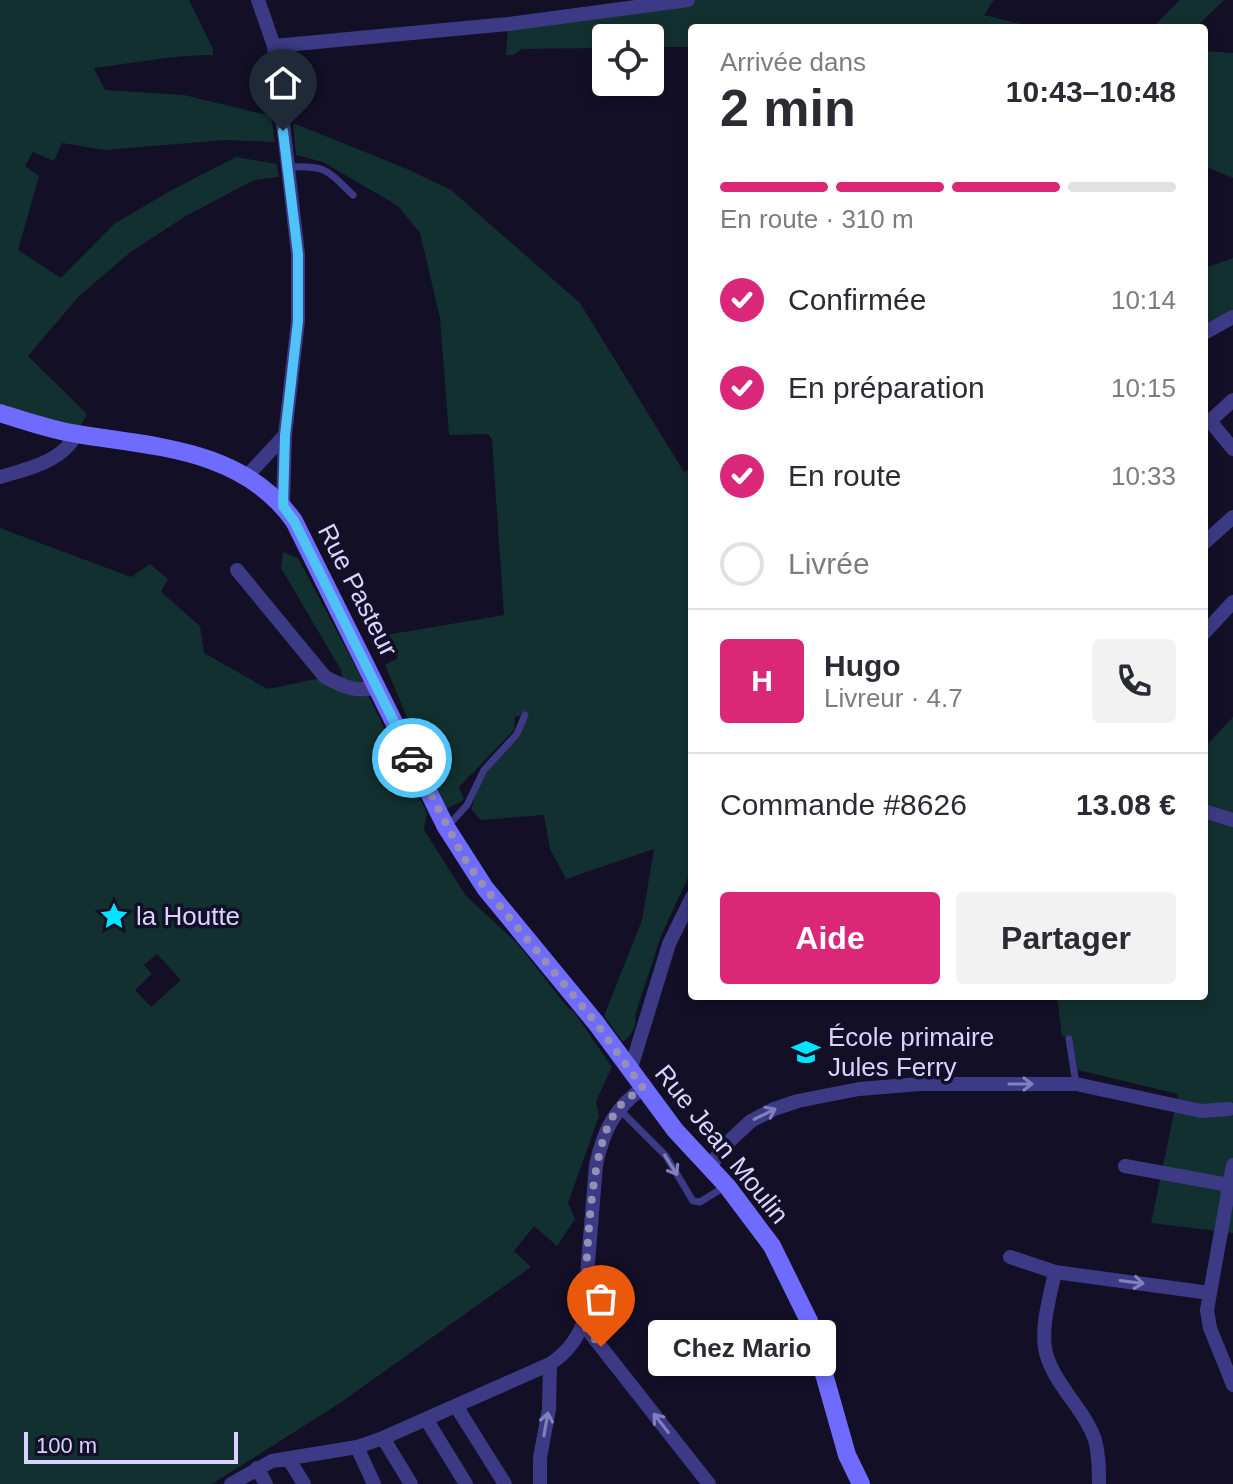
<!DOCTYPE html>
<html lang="fr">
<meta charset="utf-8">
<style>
:root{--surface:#fff;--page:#f2f2f3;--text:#2b2b33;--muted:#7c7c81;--line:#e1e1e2;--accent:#db2777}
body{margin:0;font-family:Helvetica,sans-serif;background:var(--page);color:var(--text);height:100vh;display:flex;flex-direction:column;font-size:30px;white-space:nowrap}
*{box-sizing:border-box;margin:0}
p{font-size:26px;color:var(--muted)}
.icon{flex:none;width:44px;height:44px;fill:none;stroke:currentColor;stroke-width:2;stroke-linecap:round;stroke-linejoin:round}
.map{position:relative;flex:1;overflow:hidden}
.panel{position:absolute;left:688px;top:24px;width:520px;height:976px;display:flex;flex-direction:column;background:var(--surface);border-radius:8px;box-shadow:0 4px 12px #0003}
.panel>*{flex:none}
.buttons{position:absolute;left:592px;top:24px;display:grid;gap:16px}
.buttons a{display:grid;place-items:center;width:72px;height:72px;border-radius:8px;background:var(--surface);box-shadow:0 4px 12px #0003;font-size:40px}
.scale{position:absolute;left:24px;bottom:20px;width:214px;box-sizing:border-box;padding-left:8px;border:4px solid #d9d4ff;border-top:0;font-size:22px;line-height:28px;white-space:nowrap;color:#d9d4ff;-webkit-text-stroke:6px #130f26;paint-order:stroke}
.pin{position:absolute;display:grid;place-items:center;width:68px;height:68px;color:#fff;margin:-82px -34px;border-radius:50% 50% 50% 0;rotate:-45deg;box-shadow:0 0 8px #0007}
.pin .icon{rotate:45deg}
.courier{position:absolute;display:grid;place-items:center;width:80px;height:80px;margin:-40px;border:6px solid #4fc3f7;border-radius:50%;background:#fff;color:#222;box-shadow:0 2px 10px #0007}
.bubble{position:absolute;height:56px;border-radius:8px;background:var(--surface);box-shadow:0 4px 12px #0003;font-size:26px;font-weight:600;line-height:56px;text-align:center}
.head em{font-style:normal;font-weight:600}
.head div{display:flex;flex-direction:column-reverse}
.head{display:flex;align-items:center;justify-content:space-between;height:136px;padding:0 32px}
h1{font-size:52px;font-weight:600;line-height:60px}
.bar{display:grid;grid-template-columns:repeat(4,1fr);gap:12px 8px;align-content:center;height:96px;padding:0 32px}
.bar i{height:10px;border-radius:6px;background:var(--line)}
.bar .on{background:var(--accent)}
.bar p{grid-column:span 4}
.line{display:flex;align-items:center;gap:20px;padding:0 32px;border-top:2px solid var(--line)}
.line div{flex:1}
.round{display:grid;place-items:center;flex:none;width:84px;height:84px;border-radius:8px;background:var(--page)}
ol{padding:0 32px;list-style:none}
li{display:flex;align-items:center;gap:24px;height:88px}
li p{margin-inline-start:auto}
li .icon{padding:8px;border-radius:50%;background:var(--accent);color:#fff;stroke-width:4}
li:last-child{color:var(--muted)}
li i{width:44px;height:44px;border:4px solid var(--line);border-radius:50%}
.cta{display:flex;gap:16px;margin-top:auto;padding:16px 32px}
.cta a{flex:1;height:92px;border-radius:8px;background:var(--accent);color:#fff;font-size:32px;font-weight:600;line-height:92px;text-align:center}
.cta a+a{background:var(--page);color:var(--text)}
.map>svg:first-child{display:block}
</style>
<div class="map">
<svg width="1233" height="1484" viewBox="0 0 1233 1484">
<rect width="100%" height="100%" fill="#130f26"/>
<!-- green -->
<path fill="#12302f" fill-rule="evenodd" d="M0,0H189L213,49V55C173,55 135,63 94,68L105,90L184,95L271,116L275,142L225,140L105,150L62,143L54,161L33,152L25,166L39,176L18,250L61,278L114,224L170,191L236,157L277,164L279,177L254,180L186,216L132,251L79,296L28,356L87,414L76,434L0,413Z
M688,0H994L984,15L1037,28H692V47H650V38H606V48L522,49L513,55H506L508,24Z
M1180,0H1224L1195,28H1152Z
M1204,51L1233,53V178L1204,166Z
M293,123L407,169L451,190L580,303L684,472L692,468V869L661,936L635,1015C637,1028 632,1034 623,1042L604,1016L642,920L654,849L566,879L550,849L544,815L481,820L471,809L484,770L517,734L524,715L515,717L514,730L459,787L464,800L446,809L385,665L398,658L386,635L504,615L492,440L488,434L449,435L440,318L420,233L398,206L323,162L296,155Z
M1233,258V317L1204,333V268Z
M0,528L131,577L150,564L168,579L161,592L200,626L204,653L268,689L325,677L343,685L341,670L281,568L283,552L298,558L368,690L366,691L427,813L424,830L466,896L517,943L568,1008L574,1012L612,1067L596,1101L599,1116L568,1203L575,1219L557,1246L534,1226L514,1251L531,1267L340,1403L212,1484H0ZM157,954L181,980L151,1007L135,990L152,974L144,965Z
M1233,717V1233L1151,1223L1178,1094L1078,1070L1072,1038L1062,1036L1057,996H1204V748Z"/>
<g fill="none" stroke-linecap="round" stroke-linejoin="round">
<!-- service -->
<path stroke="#3d3a85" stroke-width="7" d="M287,167C326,165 326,169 353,195
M448,826L467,805L484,770L517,734L525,715
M1069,1039L1076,1084
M620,1110L666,1156L693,1201L700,1202L726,1186"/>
<!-- minor -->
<path stroke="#3d3a85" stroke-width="14" d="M258,0L274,46L298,254V321L285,435L283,506
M274,46L508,24L688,0
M1204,333L1233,317
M1233,400L1210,421L1233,449
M247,476L285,435
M0,477C27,469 64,461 76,434
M1204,543L1233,517
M237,570L325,677C342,686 359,694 377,686
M1204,633L1233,602
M1204,811L1233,820
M630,1071L669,944L692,897
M1233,1165L1207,1310L1210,1328L1233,1385
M1125,1166L1229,1185
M710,1167L724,1146L751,1121L774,1109L798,1101L859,1089L919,1084H1076L1201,1111L1229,1109
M1010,1257L1055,1272L1210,1293
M1055,1272C1050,1297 1040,1328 1046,1353C1055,1386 1084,1408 1095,1440C1099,1455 1099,1469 1099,1484
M583,1324L709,1484
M456,1406L505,1484
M426,1419L466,1484
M383,1438L411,1484
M357,1447L374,1484
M288,1458L304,1484
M257,1468L266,1484
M231,1484L272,1461L357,1447L383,1438L550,1364C566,1353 575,1342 583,1324L596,1165C603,1132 614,1108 643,1088
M540,1484V1458L549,1409L550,1364"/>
<!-- secondary -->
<path stroke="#6f6bff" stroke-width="18" d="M0,413C25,421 51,430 77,434C156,447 243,449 294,521L446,827L485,888L596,1023L675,1130L727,1186L772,1246L809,1321L847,1455L861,1484"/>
</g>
<!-- one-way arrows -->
<defs><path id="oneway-shaft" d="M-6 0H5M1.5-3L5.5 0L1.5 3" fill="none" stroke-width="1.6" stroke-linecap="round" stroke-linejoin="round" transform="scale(2)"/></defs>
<g stroke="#837fbc">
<use href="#oneway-shaft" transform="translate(1021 1084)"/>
<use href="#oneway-shaft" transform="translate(765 1114) rotate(-26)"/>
<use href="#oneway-shaft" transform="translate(671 1165) rotate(58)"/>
<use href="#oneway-shaft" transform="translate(1132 1282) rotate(7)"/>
<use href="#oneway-shaft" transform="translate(661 1423) rotate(-128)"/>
<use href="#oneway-shaft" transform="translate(546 1424) rotate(-80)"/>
</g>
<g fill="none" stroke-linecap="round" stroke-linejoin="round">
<!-- done -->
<path stroke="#948fb3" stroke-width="8" stroke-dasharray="0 14.4" d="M412,758L464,858L485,888L596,1023L643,1088C634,1094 625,1100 619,1107C586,1148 588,1270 583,1324L601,1347"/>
<!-- route -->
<path stroke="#4fc3f7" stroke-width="10" d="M283,131L298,254V321L285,435L283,506L294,521L412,758"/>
</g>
<!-- icons -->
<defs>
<symbol id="sight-bare" viewBox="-9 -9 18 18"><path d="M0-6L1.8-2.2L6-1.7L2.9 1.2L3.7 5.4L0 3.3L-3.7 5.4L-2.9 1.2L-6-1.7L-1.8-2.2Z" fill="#00e5ff" stroke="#130f26" stroke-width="2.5" paint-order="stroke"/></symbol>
<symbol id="school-bare" viewBox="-9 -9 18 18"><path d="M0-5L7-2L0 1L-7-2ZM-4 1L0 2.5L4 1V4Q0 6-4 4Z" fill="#00e5ff" stroke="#130f26" stroke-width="2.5" paint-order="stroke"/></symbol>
</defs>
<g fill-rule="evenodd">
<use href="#sight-bare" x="94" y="896" width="40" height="40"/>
<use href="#school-bare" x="786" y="1032" width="40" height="40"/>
</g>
<g text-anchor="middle" stroke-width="7" stroke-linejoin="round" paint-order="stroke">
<!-- street labels -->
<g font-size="26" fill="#d9d4ff" stroke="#130f26">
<text transform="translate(358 590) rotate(63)" y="9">Rue Pasteur</text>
<text transform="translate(722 1144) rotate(51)" y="9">Rue Jean Moulin</text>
</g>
<!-- poi labels -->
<g font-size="26" fill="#d9d4ff" stroke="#130f26" text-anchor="start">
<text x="136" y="925">la Houtte</text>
<text x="828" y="1046">École primaire<tspan x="828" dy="30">Jules Ferry</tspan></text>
</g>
</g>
</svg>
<div class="buttons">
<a><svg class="icon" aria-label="locate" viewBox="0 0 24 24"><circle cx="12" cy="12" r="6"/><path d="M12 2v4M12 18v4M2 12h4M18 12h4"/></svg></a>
</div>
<div class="scale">100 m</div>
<div class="pin" style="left:601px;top:1347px;background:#ea580c"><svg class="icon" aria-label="bag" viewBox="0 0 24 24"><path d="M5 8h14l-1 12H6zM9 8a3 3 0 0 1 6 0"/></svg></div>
<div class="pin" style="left:283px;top:131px;background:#1f2937"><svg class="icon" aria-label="home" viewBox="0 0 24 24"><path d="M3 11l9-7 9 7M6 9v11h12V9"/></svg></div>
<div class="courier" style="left:412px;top:758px"><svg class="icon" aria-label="car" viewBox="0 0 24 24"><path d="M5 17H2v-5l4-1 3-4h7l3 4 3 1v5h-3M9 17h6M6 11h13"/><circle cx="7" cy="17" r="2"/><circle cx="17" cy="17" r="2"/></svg></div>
<div class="bubble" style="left:648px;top:1320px;width:188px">Chez Mario</div>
<section class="panel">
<div class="head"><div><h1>2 min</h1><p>Arrivée dans</p></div><em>10:43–10:48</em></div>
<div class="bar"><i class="on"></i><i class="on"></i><i class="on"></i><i></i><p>En route · 310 m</p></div>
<ol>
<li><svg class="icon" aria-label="check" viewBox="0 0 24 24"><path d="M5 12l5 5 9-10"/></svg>Confirmée<p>10:14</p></li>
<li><svg class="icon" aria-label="check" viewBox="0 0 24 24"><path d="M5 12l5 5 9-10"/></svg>En préparation<p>10:15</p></li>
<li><svg class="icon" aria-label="check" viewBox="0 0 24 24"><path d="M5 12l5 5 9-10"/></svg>En route<p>10:33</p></li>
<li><i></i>Livrée</li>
</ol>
<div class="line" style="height:144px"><b class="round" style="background:var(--accent);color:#fff">H</b><div><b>Hugo</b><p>Livreur · 4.7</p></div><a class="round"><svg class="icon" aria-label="phone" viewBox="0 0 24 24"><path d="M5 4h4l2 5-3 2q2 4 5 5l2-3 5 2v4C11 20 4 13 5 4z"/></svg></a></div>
<div class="line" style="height:104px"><div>Commande #8626</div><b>13.08 €</b></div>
<div class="cta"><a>Aide</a><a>Partager</a></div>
</section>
</div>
